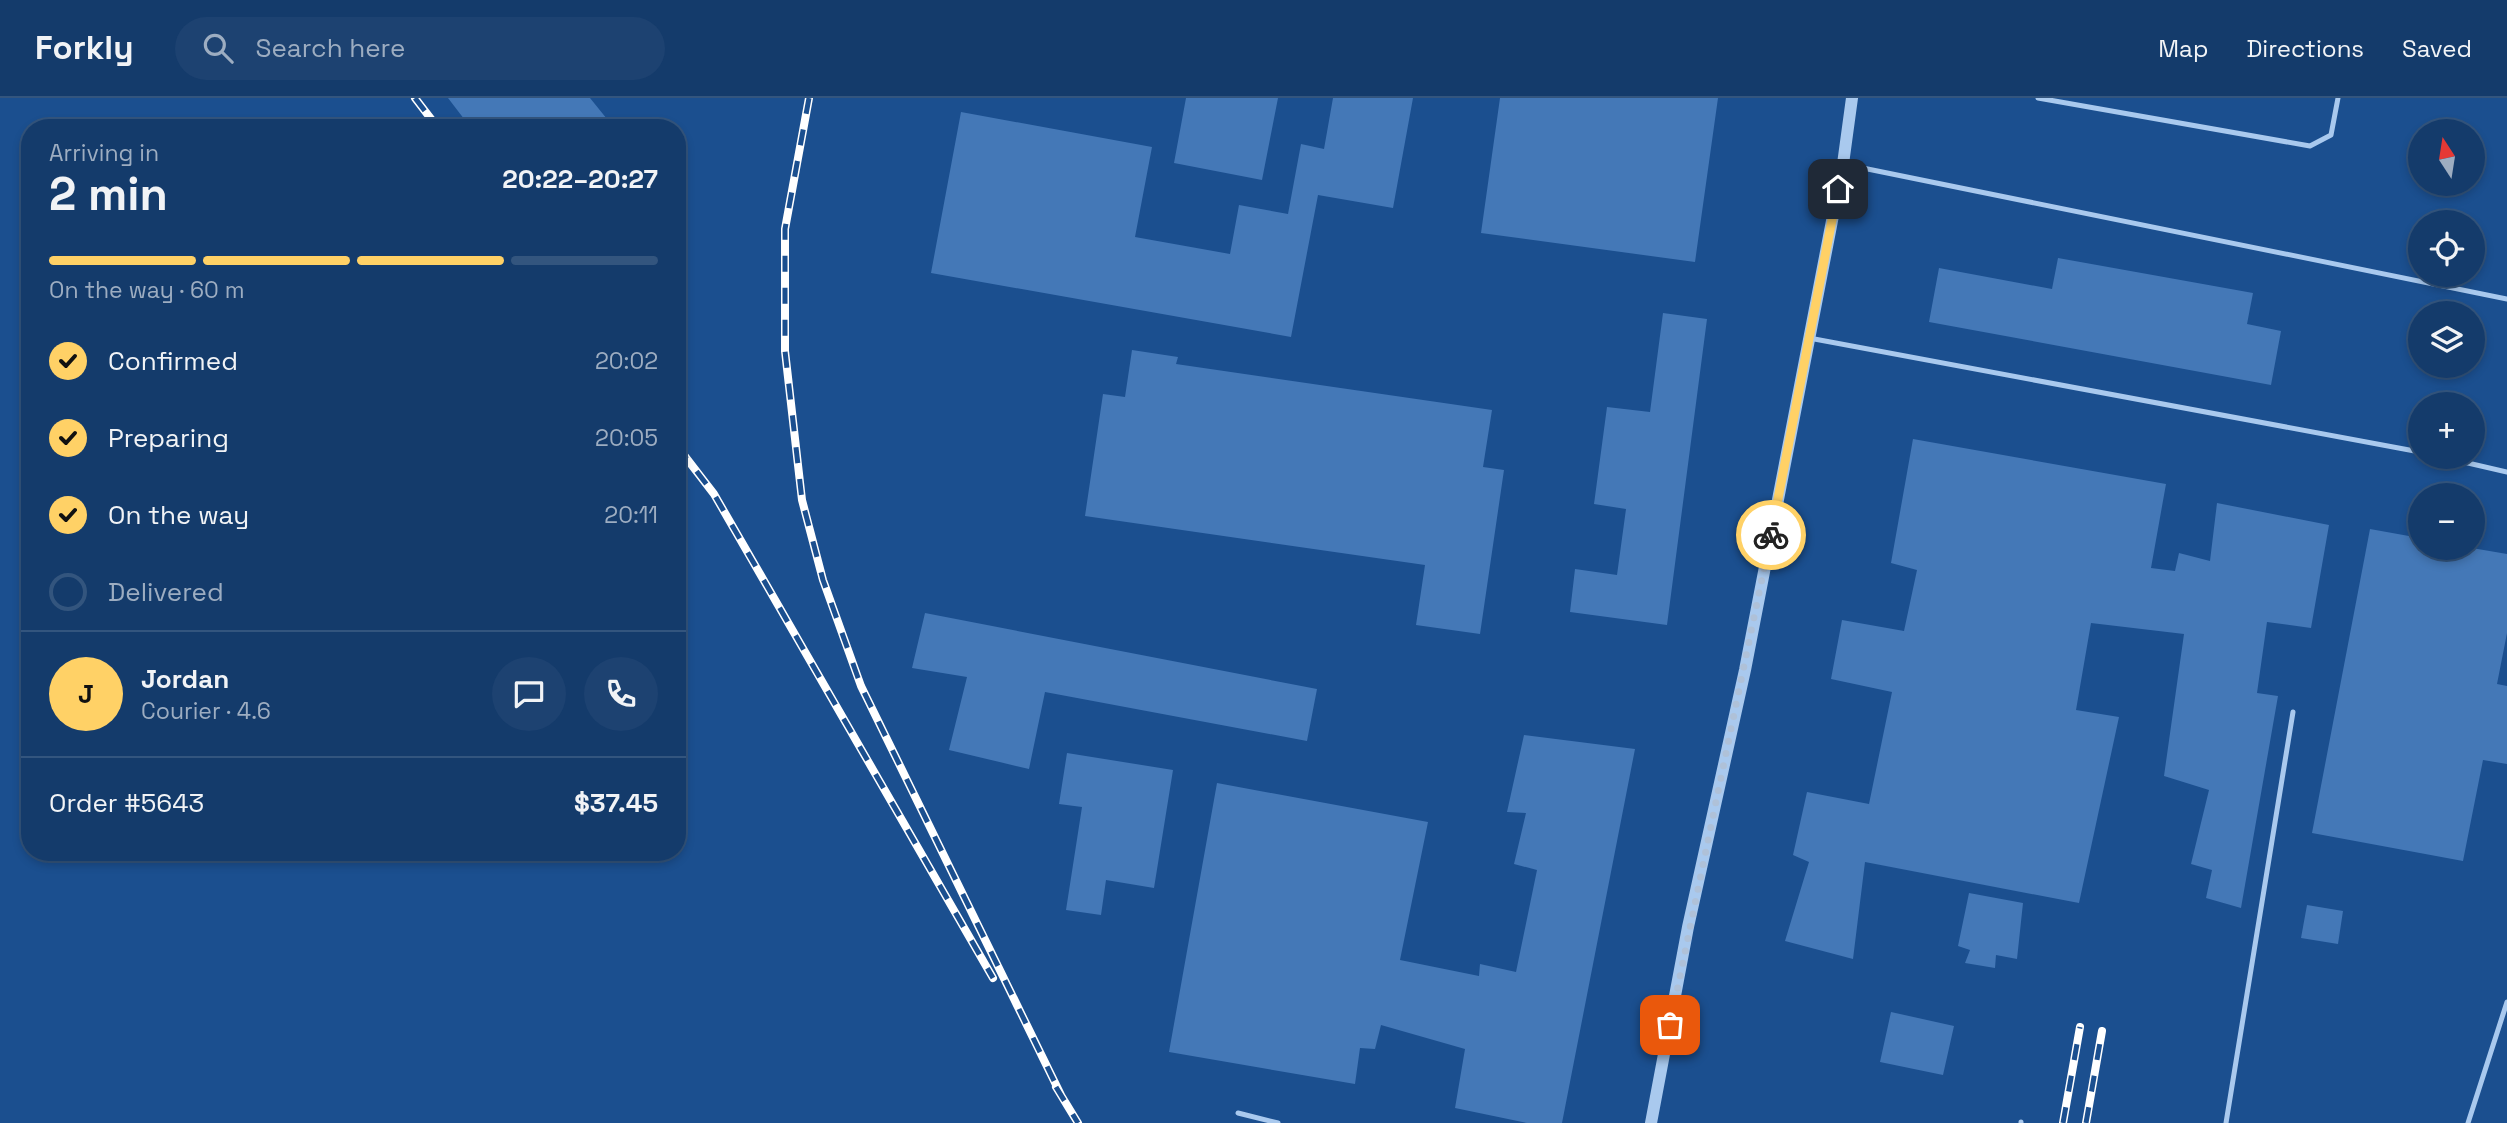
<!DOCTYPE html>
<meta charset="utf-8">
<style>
:root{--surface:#143b6b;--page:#1d4271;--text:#f1f3f6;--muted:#9dadc1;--line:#33557e;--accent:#ffd166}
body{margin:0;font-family:"Space Grotesk",sans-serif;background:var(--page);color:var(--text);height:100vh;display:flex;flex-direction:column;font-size:26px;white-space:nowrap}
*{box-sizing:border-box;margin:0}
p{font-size:23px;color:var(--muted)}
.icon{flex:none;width:38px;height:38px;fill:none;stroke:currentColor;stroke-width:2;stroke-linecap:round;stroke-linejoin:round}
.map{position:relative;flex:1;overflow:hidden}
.panel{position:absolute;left:21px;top:21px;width:665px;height:742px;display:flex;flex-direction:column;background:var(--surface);border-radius:28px;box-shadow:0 4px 10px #0003,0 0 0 2px var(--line)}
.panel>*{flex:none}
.needle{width:46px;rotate:348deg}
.fabs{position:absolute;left:2408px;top:21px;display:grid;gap:14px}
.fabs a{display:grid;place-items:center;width:77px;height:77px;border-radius:50%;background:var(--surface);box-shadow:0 4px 10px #0003,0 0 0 2px var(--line);font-size:35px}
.pin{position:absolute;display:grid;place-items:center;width:60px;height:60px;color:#fff;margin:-30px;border-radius:14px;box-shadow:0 4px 10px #0006}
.courier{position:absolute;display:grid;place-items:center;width:70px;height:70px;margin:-35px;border:5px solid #ffd166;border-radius:50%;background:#fff;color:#222;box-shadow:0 2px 9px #0007}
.summary em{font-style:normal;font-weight:700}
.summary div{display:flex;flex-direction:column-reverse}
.summary{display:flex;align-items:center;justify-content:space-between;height:119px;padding:0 28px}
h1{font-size:46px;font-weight:700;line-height:52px}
.bar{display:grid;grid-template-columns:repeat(4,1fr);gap:10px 7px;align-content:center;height:84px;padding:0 28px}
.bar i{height:9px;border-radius:5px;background:var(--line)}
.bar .on{background:var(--accent)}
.bar p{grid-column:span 4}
.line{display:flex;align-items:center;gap:18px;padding:0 28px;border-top:2px solid var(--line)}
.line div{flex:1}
.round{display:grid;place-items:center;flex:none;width:74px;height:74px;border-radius:37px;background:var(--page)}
ol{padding:0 28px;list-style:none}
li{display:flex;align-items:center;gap:21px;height:77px}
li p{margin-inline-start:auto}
li .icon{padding:7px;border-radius:50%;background:var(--accent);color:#111;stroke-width:4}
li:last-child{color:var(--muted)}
li i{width:38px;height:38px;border:4px solid var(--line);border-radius:50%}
header{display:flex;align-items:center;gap:42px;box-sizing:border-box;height:98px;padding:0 35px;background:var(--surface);border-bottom:2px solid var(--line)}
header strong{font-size:33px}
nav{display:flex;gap:38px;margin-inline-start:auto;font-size:24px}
.search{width:490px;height:63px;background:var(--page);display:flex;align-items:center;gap:18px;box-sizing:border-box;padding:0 24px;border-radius:38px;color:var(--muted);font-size:26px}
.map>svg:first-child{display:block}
</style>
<header>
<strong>Forkly</strong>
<div class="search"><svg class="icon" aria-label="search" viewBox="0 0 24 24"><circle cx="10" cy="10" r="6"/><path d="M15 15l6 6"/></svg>Search here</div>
<nav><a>Map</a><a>Directions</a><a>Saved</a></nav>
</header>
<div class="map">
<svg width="2507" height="1025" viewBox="0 0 2507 1025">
<rect width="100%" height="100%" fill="#1b4f8f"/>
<!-- building -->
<path fill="#4478b7" d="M448,0H590L607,21L595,30H471Z
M1186,0H1278L1262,82L1174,65Z
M1333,0H1413L1393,110L1318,97L1291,239L931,175L961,14L1152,49L1135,139L1230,156L1239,107L1288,116L1301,46L1324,51Z
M1500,0H1718L1695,164L1481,135Z
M2058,160L2253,195L2247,226L2281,233L2271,287L1929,224L1939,170L2052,191Z
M1663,215L1707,221L1667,527L1570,514L1575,471L1617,477L1626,411L1594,406L1607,309L1650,314Z
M1132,252L1178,259L1176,266L1492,312L1483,369L1504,372L1480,536L1416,527L1425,467L1085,418L1103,296L1125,299Z
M1913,341L2166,386L2151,470L2175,473L2179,455L2210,463L2217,405L2329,427L2311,530L2267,524L2257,595L2278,598L2241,810L2206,800L2212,772L2191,766L2209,692L2164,678L2184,536L2091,525L2076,612L2119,619L2079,805L1865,764L1853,861L1785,843L1809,764L1793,757L1807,694L1869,706L1892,594L1831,581L1842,522L1904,533L1917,472L1891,465Z
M2370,431L2420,440V450H2472L2507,456V535L2497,586L2507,588V666L2483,662L2463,763L2312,735Z
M925,515L1317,591L1307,643L1045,594L1029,671L949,652L967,579L912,570Z
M1524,637L1635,651L1562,1025H1527L1455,1010L1465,951L1381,927L1375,951L1360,950L1355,986L1169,954L1217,685L1428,724L1400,862L1479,878L1480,866L1516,874L1537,772L1514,766L1526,715L1507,714Z
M1067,655L1173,672L1154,790L1106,782L1101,817L1066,812L1082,709L1059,706Z
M1969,795L2023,805L2017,861L1996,857L1995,870L1965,865L1970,852L1958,848Z
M2307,807L2343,813L2338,846L2301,840Z
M1891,914L1954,928L1943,977L1880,964Z"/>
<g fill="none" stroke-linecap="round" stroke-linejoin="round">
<!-- service -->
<path stroke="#a9c9ee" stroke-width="5" d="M2038,0L2310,48L2331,37L2338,0
M1843,66L2507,201
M1809,240L2420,354
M2442,359L2507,374
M1238,1015L1278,1025
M2021,1025V1024
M2226,1025L2293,614
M2468,1025L2507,904"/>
<!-- tertiary -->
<path stroke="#a9c9ee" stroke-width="12" d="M1651,1025L1688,829L1745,572L1843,66L1852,0"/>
<defs>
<path id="rail" d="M415,0L438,30
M809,0L785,131V253L802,402L823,482L861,588L1061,997
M677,348L714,396L993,880
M1056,989L1078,1025
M2063,1025L2080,929
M2086,1025L2102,933"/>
</defs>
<!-- rail casing -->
<use href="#rail" stroke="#fff" stroke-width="8"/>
<!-- rail -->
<use href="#rail" stroke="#1b4f8f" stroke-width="5" stroke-dasharray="16" stroke-linecap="butt"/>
</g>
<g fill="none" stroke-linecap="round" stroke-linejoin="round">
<!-- done -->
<path stroke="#afc1d8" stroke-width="7" stroke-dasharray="0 12.6" d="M1670,927L1771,437"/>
<!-- route -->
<path stroke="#ffd166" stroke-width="9" d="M1771,437L1838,91"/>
</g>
</svg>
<div class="fabs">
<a><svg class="needle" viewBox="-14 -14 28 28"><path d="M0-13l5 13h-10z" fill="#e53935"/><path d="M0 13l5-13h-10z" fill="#9dadc1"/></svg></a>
<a><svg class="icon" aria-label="locate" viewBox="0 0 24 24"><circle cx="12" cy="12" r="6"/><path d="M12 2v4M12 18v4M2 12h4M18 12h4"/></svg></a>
<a><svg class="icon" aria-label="layers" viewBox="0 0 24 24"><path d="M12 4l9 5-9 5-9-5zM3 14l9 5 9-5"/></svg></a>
<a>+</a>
<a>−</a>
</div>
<div class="pin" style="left:1670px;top:927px;background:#ea580c"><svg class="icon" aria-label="bag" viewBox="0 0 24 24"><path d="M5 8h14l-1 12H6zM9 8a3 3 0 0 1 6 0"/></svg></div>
<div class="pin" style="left:1838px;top:91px;background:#1f2937"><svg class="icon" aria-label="home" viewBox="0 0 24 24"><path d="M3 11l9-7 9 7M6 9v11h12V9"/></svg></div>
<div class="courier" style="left:1771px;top:437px"><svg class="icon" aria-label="bike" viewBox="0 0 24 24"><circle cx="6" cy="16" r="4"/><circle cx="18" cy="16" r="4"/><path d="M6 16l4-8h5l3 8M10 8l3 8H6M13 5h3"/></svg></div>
<section class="panel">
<div class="summary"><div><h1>2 min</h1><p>Arriving in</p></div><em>20:22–20:27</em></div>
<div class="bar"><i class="on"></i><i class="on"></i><i class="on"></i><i></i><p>On the way · 60 m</p></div>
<ol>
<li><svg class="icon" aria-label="check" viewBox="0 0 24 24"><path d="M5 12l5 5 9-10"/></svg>Confirmed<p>20:02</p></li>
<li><svg class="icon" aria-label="check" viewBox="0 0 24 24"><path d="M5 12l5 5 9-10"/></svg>Preparing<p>20:05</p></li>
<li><svg class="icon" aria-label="check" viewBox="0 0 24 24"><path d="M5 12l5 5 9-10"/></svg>On the way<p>20:11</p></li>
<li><i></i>Delivered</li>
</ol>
<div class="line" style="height:126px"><b class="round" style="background:var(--accent);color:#111">J</b><div><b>Jordan</b><p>Courier · 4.6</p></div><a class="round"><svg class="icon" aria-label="chat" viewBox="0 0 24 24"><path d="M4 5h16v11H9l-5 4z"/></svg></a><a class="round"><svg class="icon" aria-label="phone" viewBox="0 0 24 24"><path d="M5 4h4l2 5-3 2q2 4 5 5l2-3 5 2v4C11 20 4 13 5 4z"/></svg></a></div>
<div class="line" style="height:91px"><div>Order #5643</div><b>$37.45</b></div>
</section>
</div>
